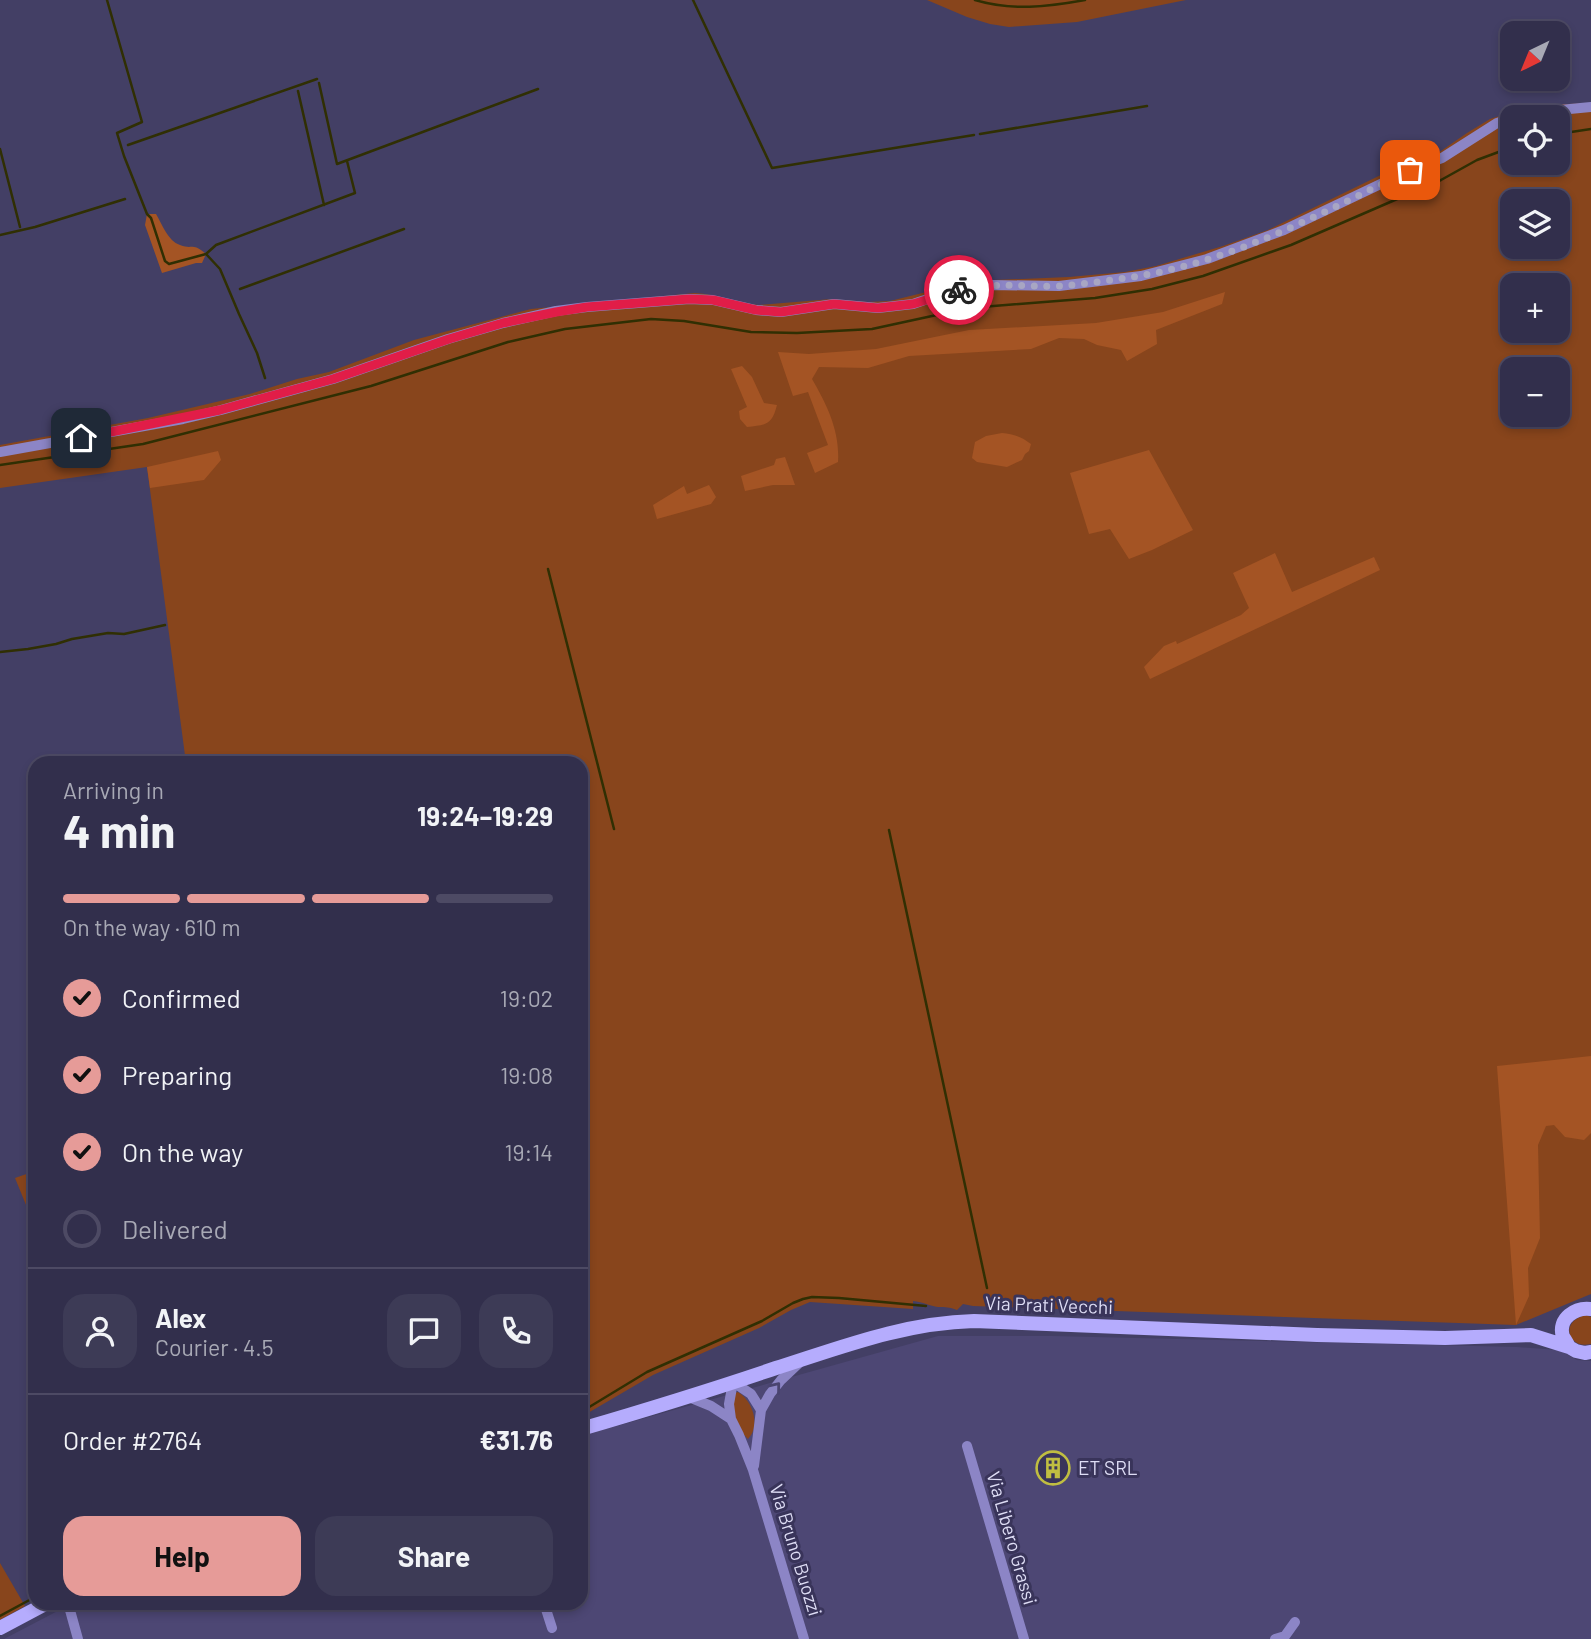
<!DOCTYPE html>
<meta charset="utf-8">
<style>
:root{--surface:#322f4c;--page:#3d3b56;--text:#f1f3f6;--muted:#a8a9b5;--line:#4d4a64;--accent:#e69b98}
body{margin:0;font-family:Barlow,sans-serif;background:var(--page);color:var(--text);height:100vh;display:flex;flex-direction:column;font-size:26px;white-space:nowrap}
*{box-sizing:border-box;margin:0}
p{font-size:23px;color:var(--muted)}
.icon{flex:none;width:38px;height:38px;fill:none;stroke:currentColor;stroke-width:2;stroke-linecap:round;stroke-linejoin:round}
.map{position:relative;flex:1;overflow:hidden}
.panel{position:absolute;left:28px;top:756px;width:560px;height:854px;display:flex;flex-direction:column;background:var(--surface);border-radius:21px;box-shadow:0 4px 10px #0003,0 0 0 2px var(--line)}
.panel>*{flex:none}
.needle{width:46px;rotate:223deg}
.buttons{position:absolute;left:1500px;top:21px;display:grid;gap:14px}
.buttons a{display:grid;place-items:center;width:70px;height:70px;border-radius:14px;background:var(--surface);box-shadow:0 4px 10px #0003,0 0 0 2px var(--line);font-size:35px}
.pin{position:absolute;display:grid;place-items:center;width:60px;height:60px;color:#fff;margin:-30px;border-radius:14px;box-shadow:0 4px 10px #0006}
.courier{position:absolute;display:grid;place-items:center;width:70px;height:70px;margin:-35px;border:5px solid #e11d48;border-radius:50%;background:#fff;color:#222;box-shadow:0 2px 9px #0007}
.summary em{font-style:normal;font-weight:700}
.summary div{display:flex;flex-direction:column-reverse}
.summary{display:flex;align-items:center;justify-content:space-between;height:119px;padding:0 35px}
h1{font-size:46px;font-weight:700;line-height:52px}
.bar{display:grid;grid-template-columns:repeat(4,1fr);gap:10px 7px;align-content:center;height:84px;padding:0 35px}
.bar i{height:9px;border-radius:5px;background:var(--line)}
.bar .selected{background:var(--accent)}
.bar p{grid-column:span 4}
.line{display:flex;align-items:center;gap:18px;padding:0 35px;border-top:2px solid var(--line)}
.line div{flex:1}
.round{display:grid;place-items:center;flex:none;width:74px;height:74px;border-radius:21px;background:var(--page)}
ol{padding:0 35px;list-style:none}
li{display:flex;align-items:center;gap:21px;height:77px}
li p{margin-inline-start:auto}
li .icon{padding:7px;border-radius:50%;background:var(--accent);color:#111;stroke-width:4}
li:last-child{color:var(--muted)}
li i{width:38px;height:38px;border:4px solid var(--line);border-radius:50%}
.primary-button{display:flex;gap:14px;margin-top:auto;padding:14px 35px}
.primary-button a{flex:1;height:80px;border-radius:21px;background:var(--accent);color:#111;font-size:28px;font-weight:700;line-height:80px;text-align:center}
.primary-button a+a{background:var(--page);color:var(--text)}
.map>svg:first-child{display:block}
</style>
<div class="map">
<svg width="1591" height="1639" viewBox="0 0 1591 1639">
<rect width="100%" height="100%" fill="#433f65"/>
<!-- built -->
<path fill="#4d4774" d="M938,1336H1052L1517,1347L1559,1350L1577,1360L1591,1361V1639H4L73,1603H581V1436Z"/>
<!-- green -->
<path fill="#88451c" fill-rule="evenodd" d="M927,0H1186L1077,22L1009,27L990,24L967,17Z
M1591,103V1294L1516,1325L973,1306L963,1304L957,1310C949,1307 946,1307 938,1307C930,1306 923,1302 913,1301V1309L810,1302L791,1310L759,1328L653,1375L581,1417V763H186L147,467L0,488V445L148,418L250,394L297,379L329,372L414,340L531,309L695,293C717,294 737,303 759,305L832,299L868,302L890,301L971,281L1069,277L1125,272L1156,266L1223,246L1268,230L1391,170L1438,153L1467,133L1490,119L1518,110L1546,105ZM1512,117H1558V163H1512ZM1512,201H1558V247H1512ZM1512,285H1558V331H1512ZM1512,369H1558V415H1512Z
M35,1171V1227L15,1178Z
M1586,1315L1591,1317V1344C1568,1350 1559,1321 1586,1315Z
M738,1392C753,1401 761,1426 748,1439C732,1423 732,1414 735,1393Z
M0,1563L25,1606L0,1620Z"/>
<!-- forest -->
<path fill="#a45424" d="M147,214H156C162,224 168,241 180,245C192,250 192,242 206,254L202,263H196L162,273L145,225Z
M1225,292L1222,304L1156,330L1157,344L1127,361L1121,350L1097,345L1084,339L1059,338L1031,349L909,356L868,368L819,367L812,379C827,405 840,431 838,462L815,473L807,453L828,445L808,392L793,396L778,352L809,354L876,349L969,330L1096,323L1163,312Z
M742,366L752,377L764,403L777,405C772,425 766,425 747,427L740,419L739,411L747,407L731,369Z
M1002,433C1014,434 1022,437 1031,444L1029,451L1025,454L1022,460L1007,467L977,462L972,458L975,442L986,436Z
M1149,450L1193,530L1152,550L1129,559L1110,529L1089,534L1070,473Z
M218,451L221,460L204,480L150,488L147,467Z
M785,457L795,485H773L745,491L741,476L774,465L776,459Z
M709,485L716,497L711,504L657,519L653,505L684,486L687,494Z
M1275,553L1292,592L1374,557L1380,570L1150,679L1144,667L1164,646L1176,641L1177,644L1241,615L1249,608L1233,573Z
M1591,1056V1133L1584,1140L1565,1137L1554,1125L1546,1126L1538,1145L1540,1238L1528,1268L1529,1296L1516,1325L1497,1066Z"/>
<g fill="none" stroke-linecap="round" stroke-linejoin="round">
<!-- stream -->
<path stroke="#302f03" stroke-width="2.5" d="M107,0L142,122L117,133L124,156L147,214L151,218L165,261L169,264L206,254L220,269L239,314L257,353L265,378
M693,0L772,168L974,135
M975,0C1012,11 1047,7 1085,0
M319,83L337,164L538,89
M298,91L324,205
M980,134L1147,106
M1558,134L1591,129
M128,145L317,79
M0,149L20,227
M0,235L35,227L125,199
M206,254L216,245L355,193L347,161
M240,289L404,229
M0,465L143,444L371,386L508,342L565,329L651,319L684,321L751,332L797,333L872,329L969,308L1095,298L1152,289L1203,276L1291,245L1441,180L1477,160L1512,147
M548,569L614,829
M0,652L28,649L56,644L72,639L108,633L124,634L165,625
M889,830L987,1288
M581,1412L647,1372L762,1321L793,1303L803,1299L812,1297L839,1298L926,1306
M0,1616L35,1597"/>
<!-- minor -->
<path stroke="#8c85c6" stroke-width="10" d="M1514,117L1549,111L1591,107
M0,452L183,419L221,410L333,379L448,339L503,323L556,311L587,307L689,299L713,300L756,310L781,312L834,304L878,308L913,304L945,293L991,285L1059,286L1141,276L1207,259L1284,230L1410,170L1442,158L1497,123L1512,118
M689,1397L711,1406L731,1419L739,1435L753,1470L804,1639
M731,1419L729,1404L733,1382L751,1394L761,1410
M967,1446L1024,1639
M754,1466L761,1410L770,1394L781,1380L799,1363
M68,1603L78,1639
M544,1603L552,1628
M1275,1639L1285,1636L1295,1622"/>
<!-- secondary -->
<path stroke="#b5acfd" stroke-width="14" d="M1569,1347C1568,1345 1564,1338 1563,1337C1557,1318 1576,1307 1591,1309
M581,1429C646,1410 711,1390 776,1368C842,1347 903,1323 974,1321L1317,1335L1445,1338L1531,1335L1569,1347L1576,1351L1585,1353L1591,1352
M0,1628L47,1603"/>
</g>
<!-- one-way arrows -->
<defs><path id="oneway-chevron" d="M-2-3.5L2.5 0L-2 3.5" fill="none" stroke-width="1.6" stroke-linecap="round" stroke-linejoin="round" transform="scale(1.75)"/></defs>
<use stroke="#4a4470" href="#oneway-chevron" transform="translate(776 1387) rotate(-51)"/>
<g fill="none" stroke-linecap="round" stroke-linejoin="round">
<!-- done -->
<path stroke="#a8a6c3" stroke-width="7" stroke-dasharray="0 12.6" d="M959,290C994,282 1025,287 1060,286C1086,284 1113,280 1139,276C1235,260 1323,213 1410,170"/>
<!-- route -->
<path stroke="#e11d48" stroke-width="9" d="M81,438L220,410L333,379L449,339L503,323L556,312L587,307L689,299L713,300L756,310L781,312L834,304L878,308L913,304L959,290"/>
</g>
<!-- icons -->
<defs>
<symbol id="building-ring" viewBox="-11 -11 22 22"><circle r="9.5" fill="#39345a" stroke="#c0be41" stroke-width="1.5"/><path d="M-4-6H4V6H1V3H-1V6H-4ZM-2.5-4.3h1.7v1.8h-1.7ZM.8-4.3h1.7v1.8H.8ZM-2.5-1h1.7V.8h-1.7ZM.8-1h1.7V.8H.8Z" fill="#c0be41"/></symbol>
</defs>
<g fill-rule="evenodd">
<use href="#building-ring" x="1034" y="1449" width="38" height="38"/>
</g>
<g text-anchor="middle" stroke-width="6" stroke-linejoin="round" paint-order="stroke">
<!-- street labels -->
<g font-size="19" fill="#deddf5" stroke="#39345a">
<text transform="translate(1049 1305) rotate(2)" y="7">Via Prati Vecchi</text>
<text transform="translate(1012 1538) rotate(74)" y="7">Via Libero Grassi</text>
<text transform="translate(796 1550) rotate(73)" y="7">Via Bruno Buozzi</text>
</g>
<!-- poi labels -->
<g font-size="19" fill="#deddf5" stroke="#39345a" text-anchor="start">
<text x="1078" y="1475">ET SRL</text>
</g>
</g>
</svg>
<div class="buttons">
<a><svg class="needle" viewBox="-14 -14 28 28"><path d="M0-13l5 13h-10z" fill="#e53935"/><path d="M0 13l5-13h-10z" fill="#a8a9b5"/></svg></a>
<a><svg class="icon" aria-label="locate" viewBox="0 0 24 24"><circle cx="12" cy="12" r="6"/><path d="M12 2v4M12 18v4M2 12h4M18 12h4"/></svg></a>
<a><svg class="icon" aria-label="layers" viewBox="0 0 24 24"><path d="M12 4l9 5-9 5-9-5zM3 14l9 5 9-5"/></svg></a>
<a>+</a>
<a>−</a>
</div>
<div class="pin" style="left:1410px;top:170px;background:#ea580c"><svg class="icon" aria-label="bag" viewBox="0 0 24 24"><path d="M5 8h14l-1 12H6zM9 8a3 3 0 0 1 6 0"/></svg></div>
<div class="pin" style="left:81px;top:438px;background:#1f2937"><svg class="icon" aria-label="home" viewBox="0 0 24 24"><path d="M3 11l9-7 9 7M6 9v11h12V9"/></svg></div>
<div class="courier" style="left:959px;top:290px"><svg class="icon" aria-label="bike" viewBox="0 0 24 24"><circle cx="6" cy="16" r="4"/><circle cx="18" cy="16" r="4"/><path d="M6 16l4-8h5l3 8M10 8l3 8H6M13 5h3"/></svg></div>
<section class="panel">
<div class="summary"><div><h1>4 min</h1><p>Arriving in</p></div><em>19:24–19:29</em></div>
<div class="bar"><i class="selected"></i><i class="selected"></i><i class="selected"></i><i></i><p>On the way · 610 m</p></div>
<ol>
<li><svg class="icon" aria-label="check" viewBox="0 0 24 24"><path d="M5 12l5 5 9-10"/></svg>Confirmed<p>19:02</p></li>
<li><svg class="icon" aria-label="check" viewBox="0 0 24 24"><path d="M5 12l5 5 9-10"/></svg>Preparing<p>19:08</p></li>
<li><svg class="icon" aria-label="check" viewBox="0 0 24 24"><path d="M5 12l5 5 9-10"/></svg>On the way<p>19:14</p></li>
<li><i></i>Delivered</li>
</ol>
<div class="line" style="height:126px"><a class="round"><svg class="icon" aria-label="person" viewBox="0 0 24 24"><circle cx="12" cy="8" r="4"/><path d="M4 21q1-7 8-7t8 7"/></svg></a><div><b>Alex</b><p>Courier · 4.5</p></div><a class="round"><svg class="icon" aria-label="chat" viewBox="0 0 24 24"><path d="M4 5h16v11H9l-5 4z"/></svg></a><a class="round"><svg class="icon" aria-label="phone" viewBox="0 0 24 24"><path d="M5 4h4l2 5-3 2q2 4 5 5l2-3 5 2v4C11 20 4 13 5 4z"/></svg></a></div>
<div class="line" style="height:91px"><div>Order #2764</div><b>€31.76</b></div>
<div class="primary-button"><a>Help</a><a>Share</a></div>
</section>
</div>
